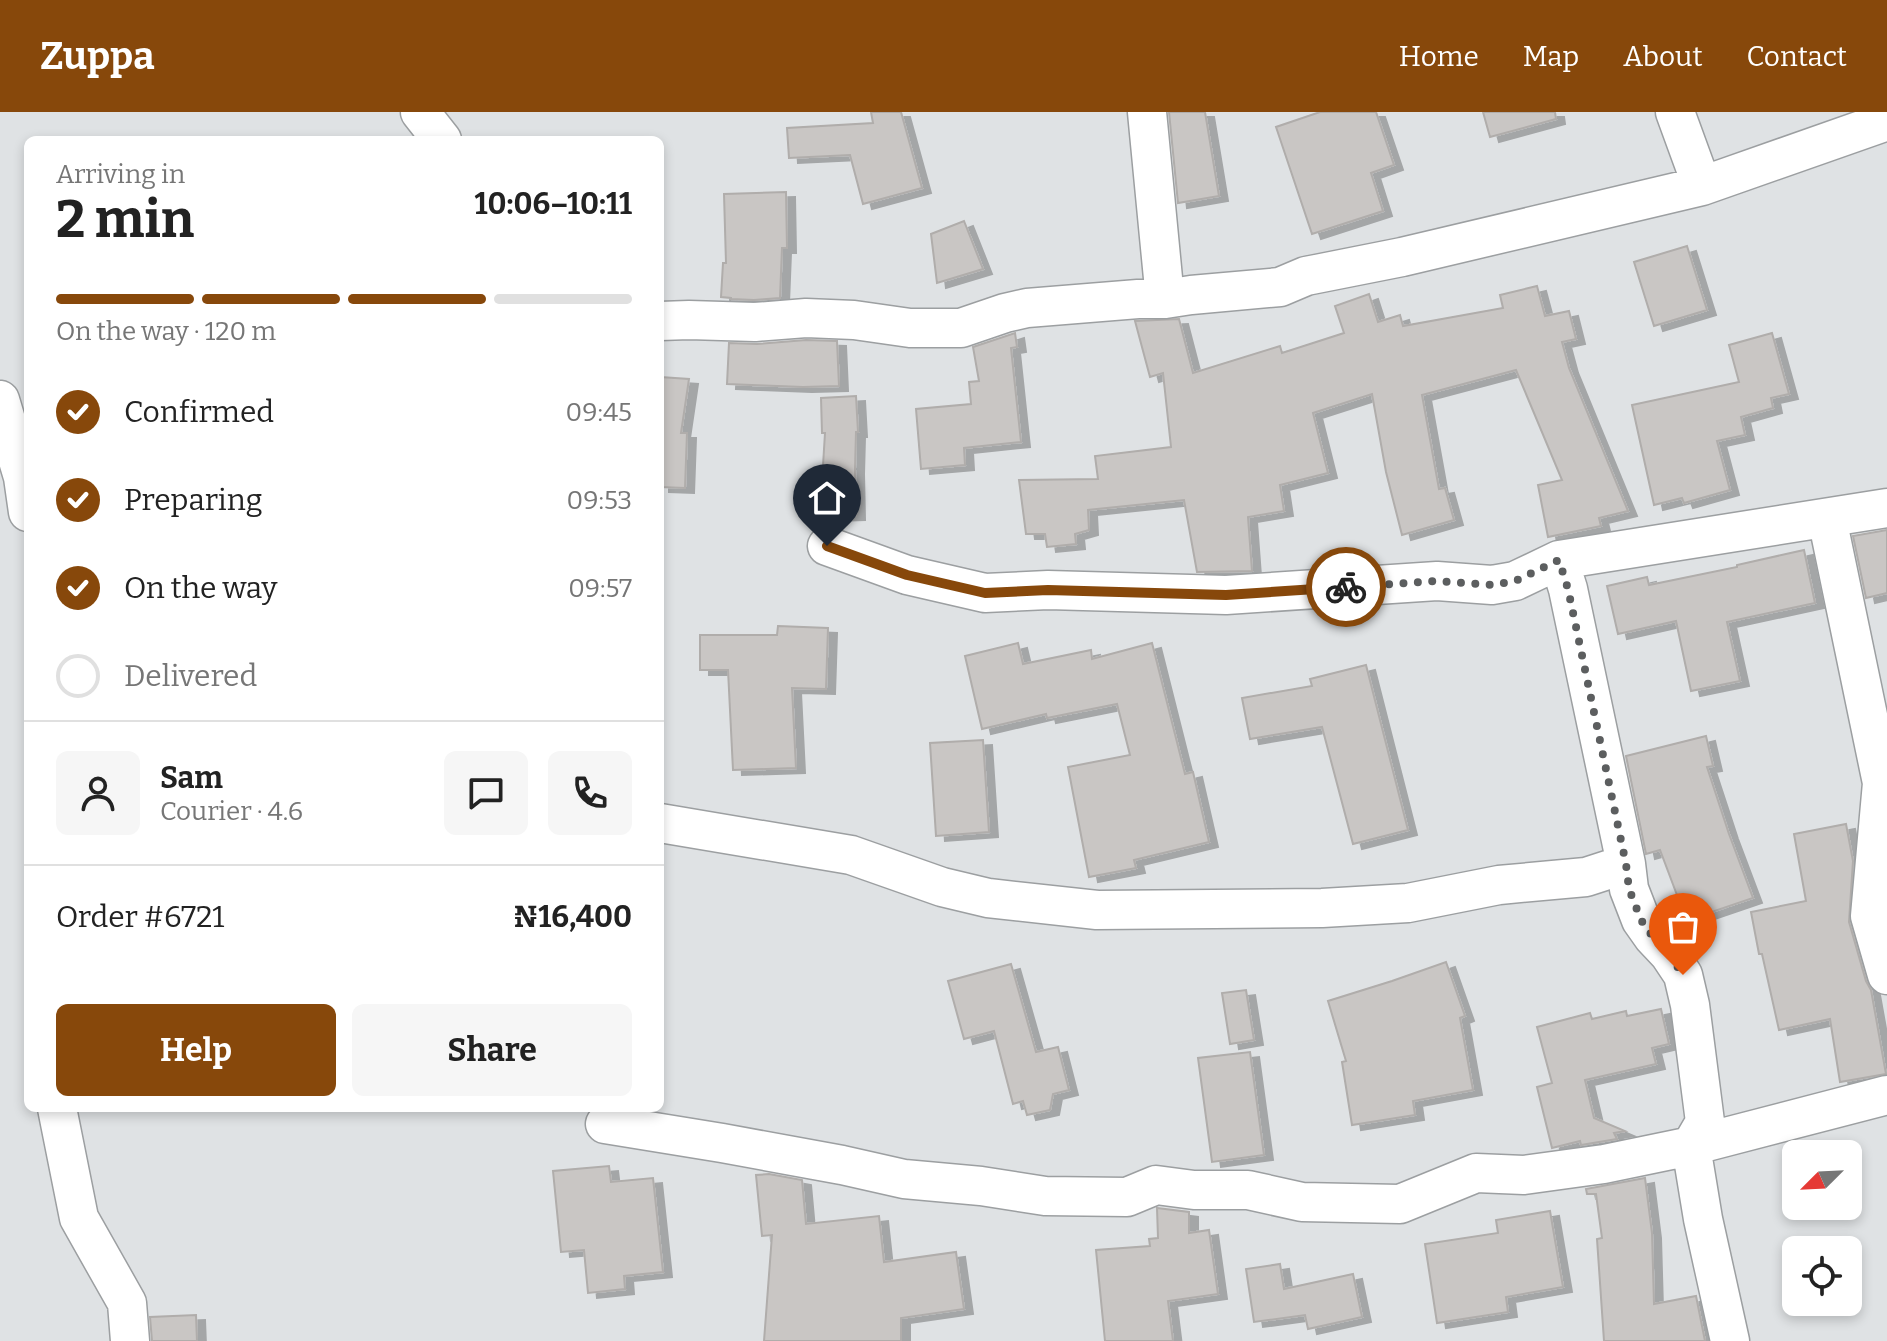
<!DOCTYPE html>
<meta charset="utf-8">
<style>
:root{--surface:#fff;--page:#f6f6f6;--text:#222;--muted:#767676;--line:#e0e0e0;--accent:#87480b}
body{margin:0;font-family:Bitter,serif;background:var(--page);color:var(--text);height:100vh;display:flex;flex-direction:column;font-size:30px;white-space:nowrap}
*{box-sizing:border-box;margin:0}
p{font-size:26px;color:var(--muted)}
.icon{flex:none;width:44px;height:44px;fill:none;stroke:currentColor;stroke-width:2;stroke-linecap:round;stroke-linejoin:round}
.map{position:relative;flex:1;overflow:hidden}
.side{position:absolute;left:24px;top:24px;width:640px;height:976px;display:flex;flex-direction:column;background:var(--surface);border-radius:12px;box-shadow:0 4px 12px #0003}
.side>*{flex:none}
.needle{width:52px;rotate:246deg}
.controls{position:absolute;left:1782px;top:1028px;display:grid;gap:16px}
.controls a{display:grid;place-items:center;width:80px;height:80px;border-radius:12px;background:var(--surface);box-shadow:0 4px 12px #0003;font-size:40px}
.pin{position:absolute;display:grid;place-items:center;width:68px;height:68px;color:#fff;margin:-82px -34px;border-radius:50% 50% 50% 0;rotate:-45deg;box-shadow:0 0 8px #0007}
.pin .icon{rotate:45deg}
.courier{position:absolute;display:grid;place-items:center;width:80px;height:80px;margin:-40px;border:6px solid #87480b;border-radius:50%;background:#fff;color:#222;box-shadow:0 2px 10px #0007}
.summary em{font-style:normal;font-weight:700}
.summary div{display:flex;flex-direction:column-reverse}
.summary{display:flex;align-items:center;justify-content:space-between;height:136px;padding:0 32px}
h1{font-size:52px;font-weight:700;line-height:60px}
.bar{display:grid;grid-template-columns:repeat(4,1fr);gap:12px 8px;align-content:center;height:96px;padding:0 32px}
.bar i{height:10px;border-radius:6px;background:var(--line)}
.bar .active{background:var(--accent)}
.bar p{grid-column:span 4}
.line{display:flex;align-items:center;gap:20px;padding:0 32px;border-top:2px solid var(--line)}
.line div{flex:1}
.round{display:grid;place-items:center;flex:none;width:84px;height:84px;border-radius:12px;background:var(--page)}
ol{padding:0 32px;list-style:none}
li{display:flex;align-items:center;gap:24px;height:88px}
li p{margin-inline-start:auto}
li .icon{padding:8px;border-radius:50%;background:var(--accent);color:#fff;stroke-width:4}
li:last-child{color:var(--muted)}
li i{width:44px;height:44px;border:4px solid var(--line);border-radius:50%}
.button{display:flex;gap:16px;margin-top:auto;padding:16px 32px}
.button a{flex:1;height:92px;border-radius:12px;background:var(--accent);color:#fff;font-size:32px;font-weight:700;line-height:92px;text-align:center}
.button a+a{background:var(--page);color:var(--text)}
header{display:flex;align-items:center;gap:48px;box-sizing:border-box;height:112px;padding:0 40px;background:var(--accent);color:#fff}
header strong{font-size:38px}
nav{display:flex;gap:44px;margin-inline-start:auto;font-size:28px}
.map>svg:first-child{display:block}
</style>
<header>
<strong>Zuppa</strong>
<nav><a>Home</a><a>Map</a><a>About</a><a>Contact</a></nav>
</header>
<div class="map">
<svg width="1887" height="1229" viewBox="0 0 1887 1229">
<defs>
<filter id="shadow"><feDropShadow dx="9" dy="5" stdDeviation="0" flood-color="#0004"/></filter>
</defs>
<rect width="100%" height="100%" fill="#dfe2e4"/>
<!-- building -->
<path fill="#c9c6c4" stroke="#b0adab" stroke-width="2" filter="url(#shadow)" d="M871,0H901L922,76L863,92L850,43L789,46L787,16L873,11Z
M1169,0H1205L1219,84L1178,91Z
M1320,0H1376L1394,53L1371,61L1383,99L1312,122L1276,15Z
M1483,0H1555L1556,7L1490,25Z
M786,80L787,136H782L780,186L754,188L731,187V186L721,185L723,151H726L724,82Z
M964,109L983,157L937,171L931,122Z
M1687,134L1707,198L1654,214L1634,150Z
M1537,174L1545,204L1569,199L1576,227L1562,230L1569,256L1628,399L1599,406L1601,414L1548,425L1538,373L1562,368L1516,258L1422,283L1439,377L1445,376L1454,408L1402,423L1386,360L1372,282L1313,301L1328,361L1280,373L1284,399L1248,405L1252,459L1197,460L1184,388L1088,398L1089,418L1075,422L1076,432L1047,435L1045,422H1026L1019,368L1098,367L1095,344L1171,335L1163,261L1150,265L1135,209L1179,207L1193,261L1280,234L1282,241L1344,221L1335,194L1369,182L1378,210L1400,203L1403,214L1503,196L1500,183Z
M1015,221L1017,235L1011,236L1021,330L964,336L965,353L921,357L916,297L971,292L969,270L979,269L973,235Z
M1772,221L1789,282L1771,286L1773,296L1741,305L1745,323L1717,329L1730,378L1684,391L1682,386L1654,393L1632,293L1739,270L1729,233Z
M806,228L837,229L839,274L803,275L727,272L729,231L757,232Z
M660,265L689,267L681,321H687L685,376L660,375Z
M856,284L858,320H856L855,357L856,403L824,404L822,370L825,321H822L821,286Z
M1887,418V481L1866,486L1853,424Z
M1804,438L1815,491L1727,510L1740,569L1691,579L1676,509L1618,522L1607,474L1647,465L1649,473L1737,455V453Z
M778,514L828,516L826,577L792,576L796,656L733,658L728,558H700V523H777Z
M1018,531L1023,552L1091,538L1092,547L1152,531L1185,662L1193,660L1209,730L1134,748L1136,756L1089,765L1068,655L1130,643L1117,592L1047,606L1046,602L982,617L965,544Z
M1366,553L1408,718L1353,732L1322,615L1250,627L1242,586L1312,574L1310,567Z
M1706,624L1713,654L1707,655L1729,722L1753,786L1694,806L1688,791H1680L1660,738L1646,742L1626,644Z
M983,628L989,720L936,724L930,631Z
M1846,712L1853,749L1849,810L1866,869L1871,878L1886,962L1840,970L1830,907L1779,918L1762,842H1759L1751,800L1806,789L1794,722Z
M1446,850L1465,904L1460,906L1473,978L1413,989L1415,1003L1352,1013L1342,950L1346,949L1328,889L1392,869Z
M1011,852L1036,940L1058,935L1069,978L1053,982L1050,998L1027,1003L1023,989L1013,992L994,919L964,927L948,869Z
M1246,878L1254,928L1230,932L1222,881Z
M1661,897L1669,932L1652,936L1656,952L1585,968L1594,1006L1625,1019L1614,1021L1617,1027L1581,1033L1580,1029L1552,1036L1537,975L1552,971L1537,915L1590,901L1592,907L1626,899L1627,904Z
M1250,940L1264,1043L1212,1050L1198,946Z
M609,1054L611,1070L653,1066L663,1160L624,1164L625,1177L588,1181L584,1138L561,1140L553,1059Z
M769,1062L802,1068L806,1112L879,1104L884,1150L956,1140L964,1197L901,1206V1229H764L772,1123L762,1124L756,1063Z
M1645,1066L1652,1121L1654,1192L1696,1184L1705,1229H1604L1597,1127L1602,1126L1596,1082H1587L1586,1077Z
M1157,1096L1189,1100V1121L1209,1118L1218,1182L1168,1189L1173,1229H1105L1096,1138L1150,1134L1149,1127L1158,1126Z
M1550,1099L1563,1175L1506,1185L1508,1200L1437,1211L1425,1132L1498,1121L1496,1108Z
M1280,1152L1284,1177L1353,1162L1362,1205L1308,1217L1305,1203L1254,1210L1246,1157Z
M196,1203L197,1229H152L150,1205Z"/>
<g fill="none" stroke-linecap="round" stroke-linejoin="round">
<defs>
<path id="minor" d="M420,0L442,28
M1147,0L1165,187
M1675,0L1702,74
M660,209L689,208L755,210L806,206L854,208L910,216H961L1005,201L1027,196L1138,187H1165L1191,183L1280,175L1306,164L1402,145L1702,74L1887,9
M0,288L23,365L28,400
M1827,406L1882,671L1870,804L1887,863
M827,434L907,463L985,481L1048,478L1226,483L1437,469L1492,473L1515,469L1559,448L1887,396
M1559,448L1568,477L1626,752L1629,777L1641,808L1653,825L1669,842L1683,863L1690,893L1705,1010L1691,1034L1703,1107L1730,1229
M660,711L851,743L942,775L988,786L1097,798L1322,796L1408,791L1499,773L1586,765L1626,752
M57,996L79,1106L127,1191L130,1229
M605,1012L722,1031L842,1053L904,1067L981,1074L1045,1084L1127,1085L1156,1073L1194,1078H1248L1302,1090L1400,1092L1476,1061L1524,1063L1604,1052L1691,1034L1887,983"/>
</defs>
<!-- minor casing -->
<use href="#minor" stroke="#9c9fa1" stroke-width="41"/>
<!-- minor -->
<use href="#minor" stroke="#fff" stroke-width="38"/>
</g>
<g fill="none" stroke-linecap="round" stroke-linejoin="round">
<!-- done -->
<path stroke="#5c5e5f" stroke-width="8" stroke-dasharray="0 14.4" d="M1346,475L1437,469L1492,473L1515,469L1559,448L1568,477L1626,752L1629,777L1641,808L1653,825L1669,842L1683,863"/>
<!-- route -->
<path stroke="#87480b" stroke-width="10" d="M827,434L907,463L985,481L1048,478L1226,483L1346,475"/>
</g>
</svg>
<div class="controls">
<a><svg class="needle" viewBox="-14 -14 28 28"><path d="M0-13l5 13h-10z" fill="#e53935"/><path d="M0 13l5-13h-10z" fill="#767676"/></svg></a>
<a><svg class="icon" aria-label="locate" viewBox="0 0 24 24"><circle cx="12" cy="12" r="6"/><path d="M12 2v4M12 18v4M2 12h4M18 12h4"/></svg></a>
</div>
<div class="pin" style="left:1683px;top:863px;background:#ea580c"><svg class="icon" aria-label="bag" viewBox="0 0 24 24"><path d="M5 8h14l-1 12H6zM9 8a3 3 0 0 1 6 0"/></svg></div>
<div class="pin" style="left:827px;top:434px;background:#1f2937"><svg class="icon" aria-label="home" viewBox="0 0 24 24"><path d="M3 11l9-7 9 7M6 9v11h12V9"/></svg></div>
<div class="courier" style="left:1346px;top:475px"><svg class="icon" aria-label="bike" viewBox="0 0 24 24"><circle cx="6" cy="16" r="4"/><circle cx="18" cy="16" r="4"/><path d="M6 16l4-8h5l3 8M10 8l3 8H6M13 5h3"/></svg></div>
<section class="side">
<div class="summary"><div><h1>2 min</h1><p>Arriving in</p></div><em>10:06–10:11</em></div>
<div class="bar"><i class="active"></i><i class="active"></i><i class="active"></i><i></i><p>On the way · 120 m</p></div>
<ol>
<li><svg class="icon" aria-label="check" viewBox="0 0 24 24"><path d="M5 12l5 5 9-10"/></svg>Confirmed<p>09:45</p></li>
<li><svg class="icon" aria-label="check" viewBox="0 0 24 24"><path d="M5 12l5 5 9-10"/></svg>Preparing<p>09:53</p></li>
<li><svg class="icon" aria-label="check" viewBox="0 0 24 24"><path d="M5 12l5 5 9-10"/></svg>On the way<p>09:57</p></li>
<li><i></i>Delivered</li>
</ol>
<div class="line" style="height:144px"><a class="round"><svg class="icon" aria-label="person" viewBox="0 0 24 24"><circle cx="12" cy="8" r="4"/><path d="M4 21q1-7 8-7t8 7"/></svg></a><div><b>Sam</b><p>Courier · 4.6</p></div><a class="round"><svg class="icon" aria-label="chat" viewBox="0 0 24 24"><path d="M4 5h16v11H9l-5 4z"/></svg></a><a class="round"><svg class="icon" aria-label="phone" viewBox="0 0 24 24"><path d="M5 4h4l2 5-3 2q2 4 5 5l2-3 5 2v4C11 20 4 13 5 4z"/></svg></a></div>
<div class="line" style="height:104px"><div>Order #6721</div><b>₦16,400</b></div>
<div class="button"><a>Help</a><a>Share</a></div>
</section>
</div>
